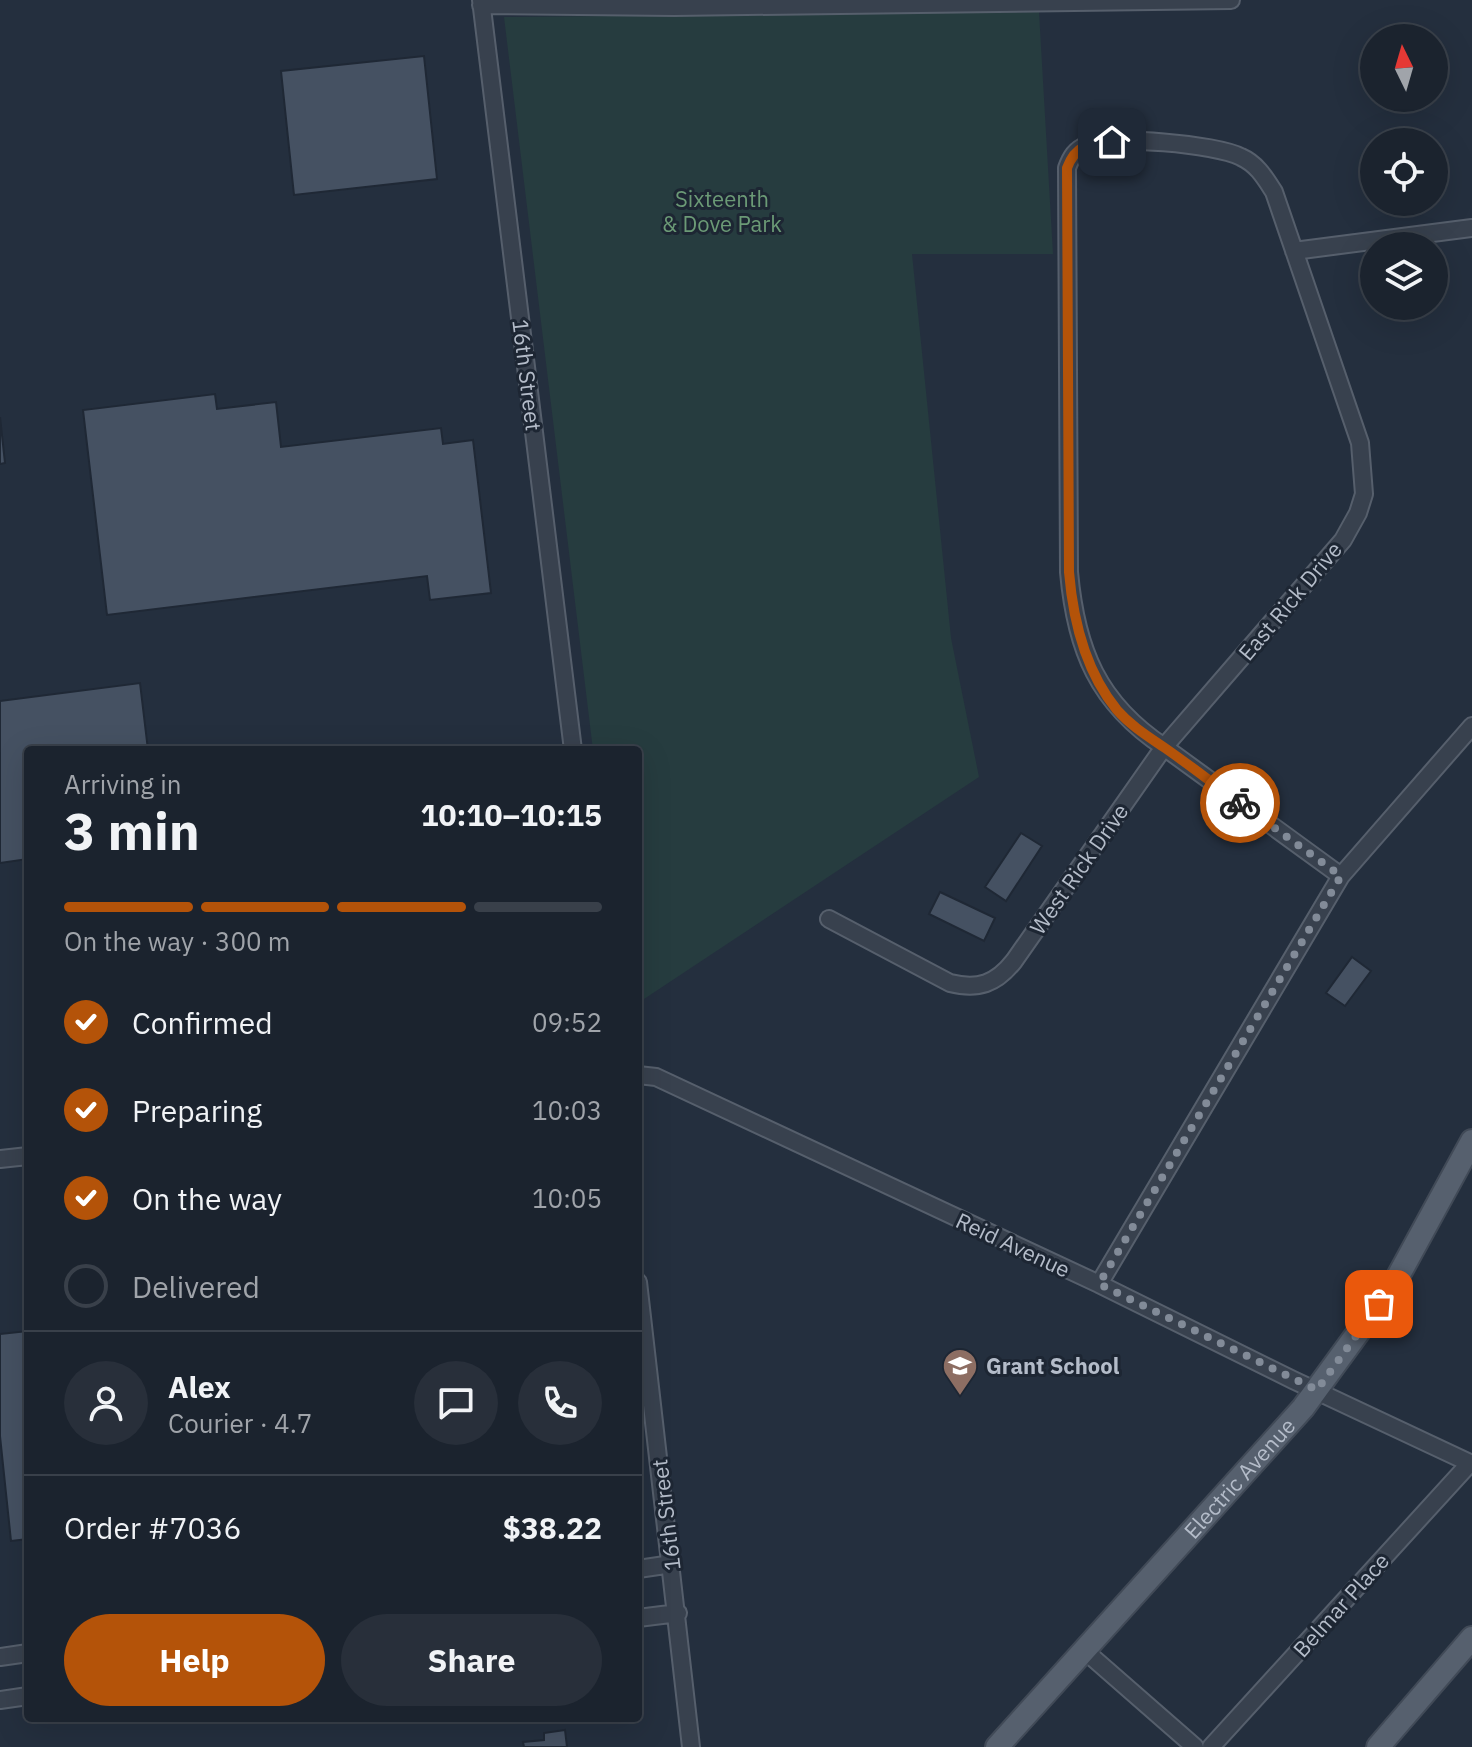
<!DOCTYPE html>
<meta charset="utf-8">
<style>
:root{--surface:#1b232e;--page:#282f3a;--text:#f1f3f6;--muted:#a0a4aa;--line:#39404a;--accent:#b45309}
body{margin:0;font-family:"IBM Plex Sans",sans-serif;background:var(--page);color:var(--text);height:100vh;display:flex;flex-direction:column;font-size:30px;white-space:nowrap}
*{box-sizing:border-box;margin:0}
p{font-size:26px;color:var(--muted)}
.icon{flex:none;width:44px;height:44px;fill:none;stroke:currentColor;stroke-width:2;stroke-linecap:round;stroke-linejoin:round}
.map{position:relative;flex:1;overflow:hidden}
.sheet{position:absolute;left:24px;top:746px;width:618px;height:976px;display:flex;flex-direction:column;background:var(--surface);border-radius:8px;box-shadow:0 8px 32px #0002,0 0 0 2px var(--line)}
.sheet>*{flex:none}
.needle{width:52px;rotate:355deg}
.buttons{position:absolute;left:1360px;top:24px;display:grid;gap:16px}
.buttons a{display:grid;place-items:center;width:88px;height:88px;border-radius:50%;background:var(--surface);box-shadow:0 8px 32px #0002,0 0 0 2px var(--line);font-size:40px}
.pin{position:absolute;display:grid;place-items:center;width:68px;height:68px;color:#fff;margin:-34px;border-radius:16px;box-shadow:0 4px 12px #0006}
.courier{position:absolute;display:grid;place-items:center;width:80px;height:80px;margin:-40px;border:6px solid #b45309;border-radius:50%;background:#fff;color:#222;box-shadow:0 2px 10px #0007}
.headline em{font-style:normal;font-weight:700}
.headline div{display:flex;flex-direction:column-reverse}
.headline{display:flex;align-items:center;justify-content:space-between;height:136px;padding:0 40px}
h1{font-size:52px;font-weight:700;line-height:60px}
.bar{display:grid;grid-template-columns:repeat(4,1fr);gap:12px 8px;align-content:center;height:96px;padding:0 40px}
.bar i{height:10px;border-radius:6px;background:var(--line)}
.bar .on{background:var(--accent)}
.bar p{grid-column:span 4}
.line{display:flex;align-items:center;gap:20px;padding:0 40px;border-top:2px solid var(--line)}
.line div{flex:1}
.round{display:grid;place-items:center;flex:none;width:84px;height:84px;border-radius:42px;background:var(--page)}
ol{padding:0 40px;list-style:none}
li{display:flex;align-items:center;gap:24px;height:88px}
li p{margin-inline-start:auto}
li .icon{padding:8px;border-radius:50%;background:var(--accent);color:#fff;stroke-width:4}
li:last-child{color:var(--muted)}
li i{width:44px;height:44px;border:4px solid var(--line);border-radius:50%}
.primary-button{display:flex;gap:16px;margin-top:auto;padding:16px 40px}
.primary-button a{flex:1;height:92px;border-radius:48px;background:var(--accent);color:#fff;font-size:32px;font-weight:700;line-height:92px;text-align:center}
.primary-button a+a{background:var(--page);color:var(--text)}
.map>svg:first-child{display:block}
</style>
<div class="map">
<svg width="1472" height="1747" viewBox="0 0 1472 1747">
<rect width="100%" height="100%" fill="#242f3e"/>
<!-- green -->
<path fill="#263c3f" d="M1039,12L1053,254H912L951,638L979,777L638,1003V750H593L504,17Z"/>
<!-- building -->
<path fill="#455162" stroke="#1f2835" stroke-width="2" d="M424,56L437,179L294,195L281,71Z
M215,394L217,409L276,402L281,447L441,428L443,444L473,440L491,593L430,600L427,576L107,615L83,410Z
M0,417L5,463L0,464Z
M140,683L148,750H28V859L0,863V701Z
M1021,833L1042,846L1006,901L985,887Z
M940,892L995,918L984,941L929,914Z
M1352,957L1371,971L1345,1006L1326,993Z
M28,1331V1539L11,1541L0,1436V1334Z
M565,1730L567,1747H524L523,1742L544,1740V1733Z"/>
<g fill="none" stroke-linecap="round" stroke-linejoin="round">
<defs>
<path id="minor" d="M481,0L573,750
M481,5L674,7L1231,0
M1294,251L1472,228
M829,919L950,983C978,990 996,984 1014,961L1164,747L1343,540L1358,513L1364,494L1360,443L1274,192C1265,178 1257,164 1241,157C1216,144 1111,135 1087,145C1075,150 1071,157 1067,168L1069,572C1076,650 1098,703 1164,747L1341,876
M638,1075L656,1077L1099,1284L1293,1380L1472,1464
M0,1159L28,1156
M638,1282L691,1747
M1099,1284L1341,876L1472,726
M638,1569L672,1564
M638,1618L678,1613
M1084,1650L1195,1747
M0,1657L28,1653
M0,1700L28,1696
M1211,1747L1470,1463"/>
<g id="major">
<path id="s1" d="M997,1747L1303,1408L1395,1282L1472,1141"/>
<path d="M1378,1747L1472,1638"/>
</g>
</defs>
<!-- minor casing -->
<use href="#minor" stroke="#565f6c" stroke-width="20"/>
<!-- major casing -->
<use href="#major" stroke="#414a57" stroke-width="26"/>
<!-- minor -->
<use href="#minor" stroke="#38414e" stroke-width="16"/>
<!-- major -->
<use href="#major" stroke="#56606e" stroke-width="22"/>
</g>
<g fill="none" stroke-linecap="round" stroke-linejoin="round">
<!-- done -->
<path stroke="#828b98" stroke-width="8" stroke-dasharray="0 14.4" d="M1240,803L1341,876L1099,1284L1317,1390L1379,1304"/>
<!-- route -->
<path stroke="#b45309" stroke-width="10" d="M1112,142C1089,144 1076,144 1067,168L1069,572C1073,620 1086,672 1117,710C1131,726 1149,737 1165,748C1191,766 1215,785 1240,803"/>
</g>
<!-- icons -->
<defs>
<symbol id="school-pin" viewBox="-11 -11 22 30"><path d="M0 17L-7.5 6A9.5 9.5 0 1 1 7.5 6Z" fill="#8d6e63" stroke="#1d2633"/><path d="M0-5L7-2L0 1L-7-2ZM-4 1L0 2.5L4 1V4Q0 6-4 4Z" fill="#fff"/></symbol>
</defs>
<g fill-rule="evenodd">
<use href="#school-pin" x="940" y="1346" width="40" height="54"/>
</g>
<g text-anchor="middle" stroke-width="6" stroke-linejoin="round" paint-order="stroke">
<!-- park labels -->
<g font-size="22" fill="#6b9a76" stroke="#1d2633">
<text x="722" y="207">Sixteenth<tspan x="722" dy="25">&amp; Dove Park</tspan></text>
</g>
<!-- street labels -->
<g font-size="22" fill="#b4bcc9" stroke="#1d2633">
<text transform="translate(527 375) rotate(83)" y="8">16th Street</text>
<text transform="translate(1290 601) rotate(-50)" y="8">East Rick Drive</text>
<text transform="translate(1079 869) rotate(-55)" y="8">West Rick Drive</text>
<text transform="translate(1013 1245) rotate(25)" y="8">Reid Avenue</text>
<text dy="8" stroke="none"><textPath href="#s1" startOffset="362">Electric Avenue</textPath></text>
<text transform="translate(666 1515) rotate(-97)" y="8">16th Street</text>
<text transform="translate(1341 1605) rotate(-48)" y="8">Belmar Place</text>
</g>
<!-- poi labels -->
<g font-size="22" font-weight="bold" fill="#b4bcc9" stroke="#1d2633" text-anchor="start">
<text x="986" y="1374">Grant School</text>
</g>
</g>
</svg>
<div class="buttons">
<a><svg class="needle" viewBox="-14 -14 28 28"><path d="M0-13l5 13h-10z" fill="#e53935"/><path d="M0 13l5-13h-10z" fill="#a0a4aa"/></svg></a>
<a><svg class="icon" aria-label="locate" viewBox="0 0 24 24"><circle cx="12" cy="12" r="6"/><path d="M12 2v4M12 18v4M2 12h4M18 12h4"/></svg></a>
<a><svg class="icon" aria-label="layers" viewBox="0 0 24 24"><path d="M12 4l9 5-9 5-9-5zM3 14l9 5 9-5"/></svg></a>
</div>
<div class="pin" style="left:1379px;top:1304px;background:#ea580c"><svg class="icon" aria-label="bag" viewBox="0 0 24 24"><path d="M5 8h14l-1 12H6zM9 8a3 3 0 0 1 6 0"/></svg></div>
<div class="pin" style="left:1112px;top:142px;background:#1f2937"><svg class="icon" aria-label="home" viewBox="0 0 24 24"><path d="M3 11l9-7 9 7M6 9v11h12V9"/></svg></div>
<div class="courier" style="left:1240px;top:803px"><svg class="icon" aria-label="bike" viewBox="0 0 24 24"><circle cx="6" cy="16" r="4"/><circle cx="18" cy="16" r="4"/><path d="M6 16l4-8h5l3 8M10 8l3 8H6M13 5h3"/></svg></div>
<section class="sheet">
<div class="headline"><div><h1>3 min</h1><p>Arriving in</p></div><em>10:10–10:15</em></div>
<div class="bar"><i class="on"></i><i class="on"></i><i class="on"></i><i></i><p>On the way · 300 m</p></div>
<ol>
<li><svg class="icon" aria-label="check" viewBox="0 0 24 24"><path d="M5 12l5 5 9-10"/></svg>Confirmed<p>09:52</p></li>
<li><svg class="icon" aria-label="check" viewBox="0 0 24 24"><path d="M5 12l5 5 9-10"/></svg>Preparing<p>10:03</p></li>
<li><svg class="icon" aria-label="check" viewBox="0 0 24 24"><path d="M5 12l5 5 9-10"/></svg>On the way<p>10:05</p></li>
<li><i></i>Delivered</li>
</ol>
<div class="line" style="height:144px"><a class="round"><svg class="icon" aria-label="person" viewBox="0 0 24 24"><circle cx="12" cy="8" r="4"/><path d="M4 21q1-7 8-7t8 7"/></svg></a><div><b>Alex</b><p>Courier · 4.7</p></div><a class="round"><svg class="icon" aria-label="chat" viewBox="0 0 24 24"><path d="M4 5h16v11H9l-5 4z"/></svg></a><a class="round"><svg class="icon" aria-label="phone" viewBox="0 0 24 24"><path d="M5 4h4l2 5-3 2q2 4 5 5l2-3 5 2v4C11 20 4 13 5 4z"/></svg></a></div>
<div class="line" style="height:104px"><div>Order #7036</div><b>$38.22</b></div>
<div class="primary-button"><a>Help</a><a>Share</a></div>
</section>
</div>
